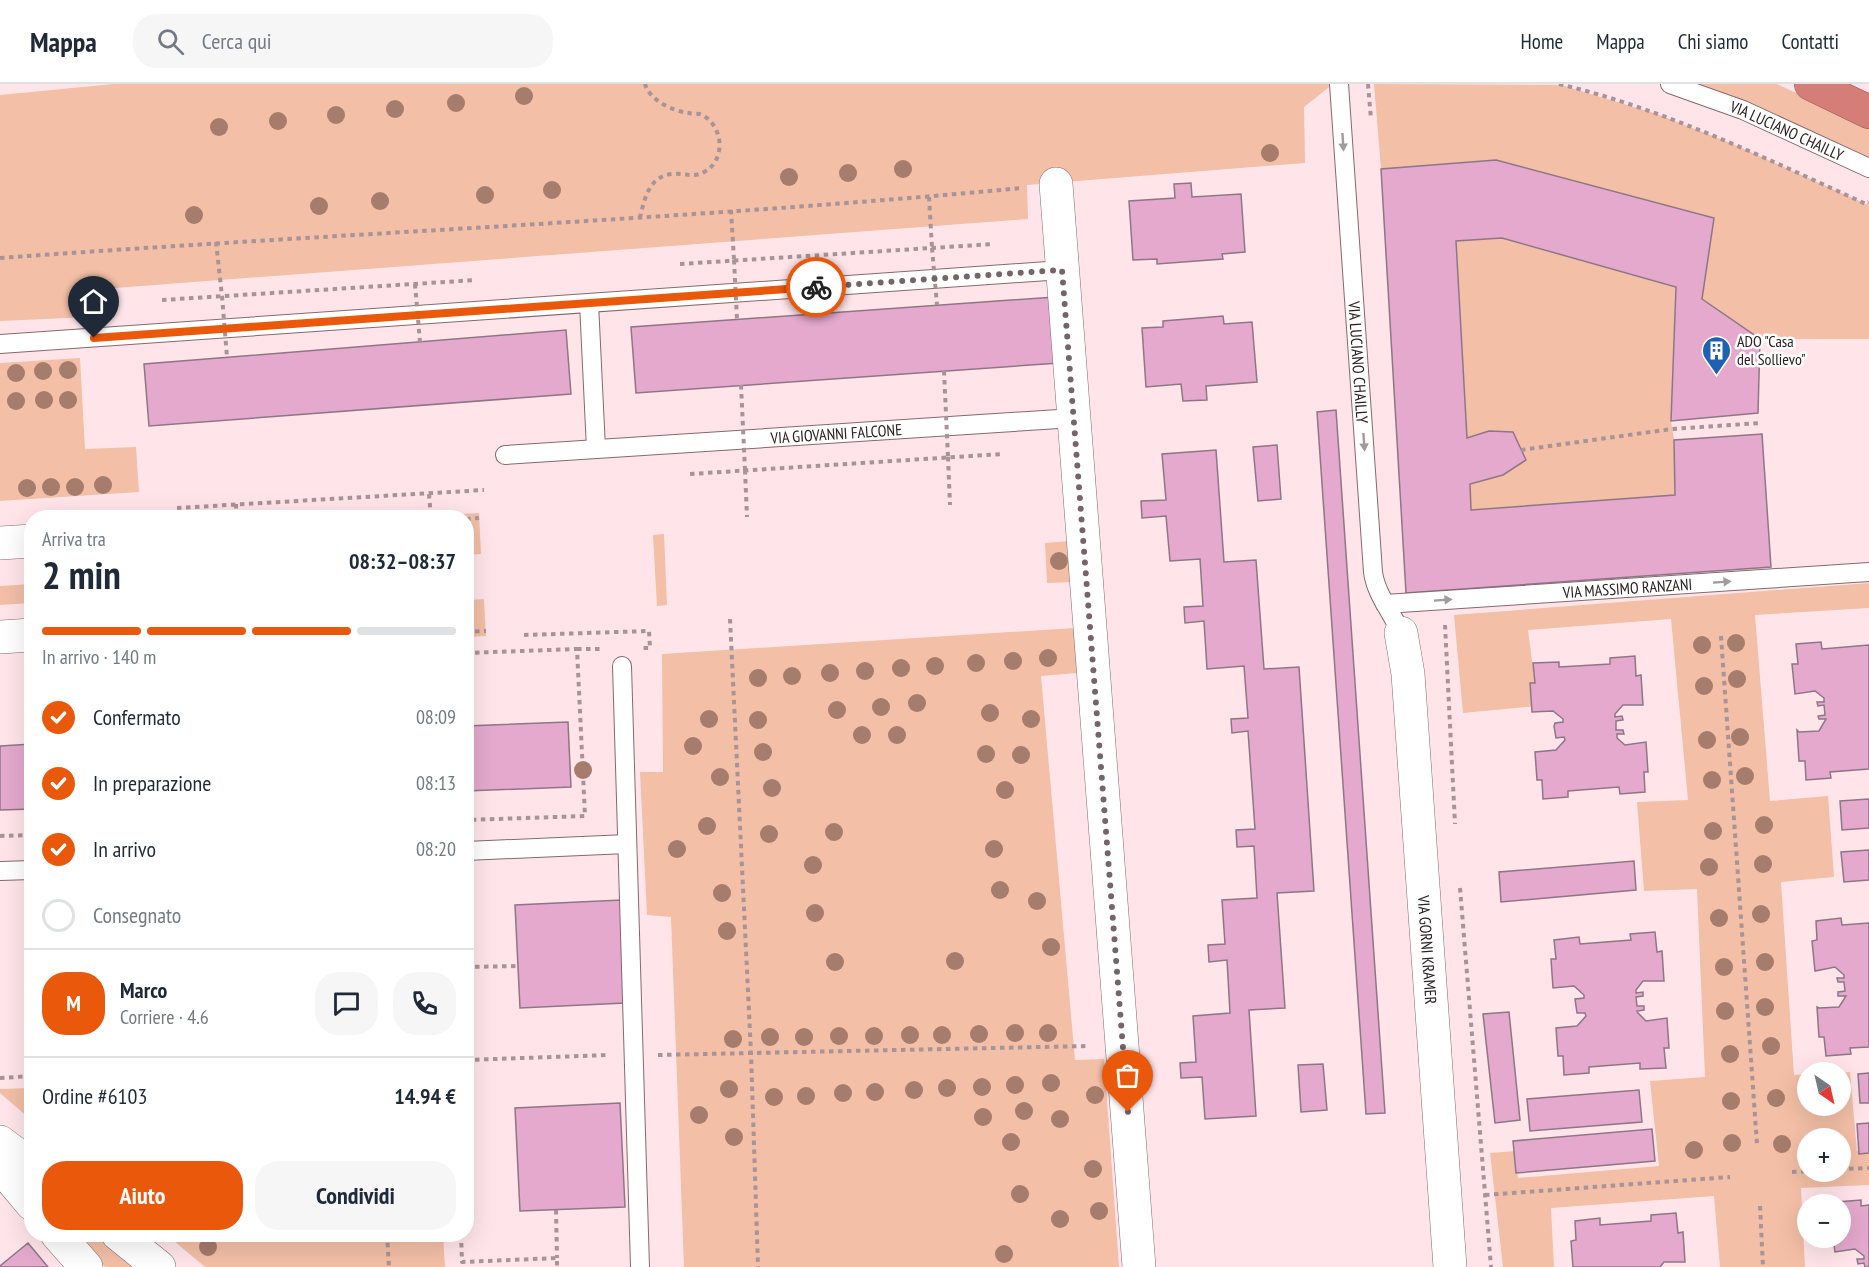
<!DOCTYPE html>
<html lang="it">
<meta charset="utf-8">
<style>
:root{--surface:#fff;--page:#f6f6f7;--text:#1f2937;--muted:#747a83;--line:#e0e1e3;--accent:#ea580c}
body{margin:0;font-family:"PT Sans Narrow",sans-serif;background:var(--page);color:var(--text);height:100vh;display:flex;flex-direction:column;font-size:22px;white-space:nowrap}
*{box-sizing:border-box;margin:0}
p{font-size:20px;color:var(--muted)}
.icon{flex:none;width:33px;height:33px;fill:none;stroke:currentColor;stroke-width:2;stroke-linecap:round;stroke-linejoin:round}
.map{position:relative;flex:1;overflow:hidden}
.side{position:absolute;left:24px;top:426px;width:450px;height:732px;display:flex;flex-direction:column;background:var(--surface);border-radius:24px;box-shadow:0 6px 24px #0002}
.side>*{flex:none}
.needle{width:39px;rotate:146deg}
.controls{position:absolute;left:1797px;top:978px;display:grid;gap:12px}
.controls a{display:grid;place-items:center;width:54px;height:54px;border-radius:50%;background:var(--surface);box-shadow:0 6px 24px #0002;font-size:30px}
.pin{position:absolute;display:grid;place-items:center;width:51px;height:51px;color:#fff;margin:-62px -26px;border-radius:50% 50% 50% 0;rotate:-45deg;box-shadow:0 0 6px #0007}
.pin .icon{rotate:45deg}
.courier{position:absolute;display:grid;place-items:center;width:60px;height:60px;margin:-30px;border:4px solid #ea580c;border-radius:50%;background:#fff;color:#222;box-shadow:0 2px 8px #0007}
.headline em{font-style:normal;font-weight:600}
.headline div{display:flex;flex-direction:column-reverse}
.headline{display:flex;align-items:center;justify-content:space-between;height:102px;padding:0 18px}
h1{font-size:39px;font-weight:600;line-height:45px}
.bar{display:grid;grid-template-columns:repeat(4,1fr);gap:9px 6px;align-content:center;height:72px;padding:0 18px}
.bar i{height:8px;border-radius:4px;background:var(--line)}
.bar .active{background:var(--accent)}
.bar p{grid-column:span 4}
.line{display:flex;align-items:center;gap:15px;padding:0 18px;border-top:2px solid var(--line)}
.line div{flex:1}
.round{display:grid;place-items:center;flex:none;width:63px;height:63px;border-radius:24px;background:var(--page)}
ol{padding:0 18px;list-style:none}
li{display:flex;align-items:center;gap:18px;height:66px}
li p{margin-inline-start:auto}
li .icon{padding:6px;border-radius:50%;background:var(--accent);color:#fff;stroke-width:4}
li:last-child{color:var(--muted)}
li i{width:33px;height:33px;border:3px solid var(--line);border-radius:50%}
.button{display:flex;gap:12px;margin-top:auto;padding:12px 18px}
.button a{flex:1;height:69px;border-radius:24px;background:var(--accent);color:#fff;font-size:24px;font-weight:600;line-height:69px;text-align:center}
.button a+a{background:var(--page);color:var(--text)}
header{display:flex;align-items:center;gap:36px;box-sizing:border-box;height:84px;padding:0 30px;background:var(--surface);border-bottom:2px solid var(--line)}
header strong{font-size:28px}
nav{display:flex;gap:33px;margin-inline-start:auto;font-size:21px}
.search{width:420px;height:54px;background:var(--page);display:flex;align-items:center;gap:15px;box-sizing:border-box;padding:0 21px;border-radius:24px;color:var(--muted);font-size:22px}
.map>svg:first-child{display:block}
</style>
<header>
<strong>Mappa</strong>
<div class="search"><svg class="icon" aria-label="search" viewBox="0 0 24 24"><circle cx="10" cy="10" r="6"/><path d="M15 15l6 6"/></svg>Cerca qui</div>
<nav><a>Home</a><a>Mappa</a><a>Chi siamo</a><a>Contatti</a></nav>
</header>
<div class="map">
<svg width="1869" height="1183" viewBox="0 0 1869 1183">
<rect width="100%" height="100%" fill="#ffe5ea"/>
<!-- green -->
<path fill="#f3bfa6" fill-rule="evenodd" d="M114,0H1333L1304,23L1305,79L1027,101L1028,135L89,206L90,233L0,237V11Z
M1374,0L1561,1L1657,30L1733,60L1866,120L1869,118V255H1760L1702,215L1713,134L1496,76L1381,85Z
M1697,0H1777L1869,43V73L1771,28Z
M1502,154L1676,203L1671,337L1674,356L1675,411L1471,426L1470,400L1503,391L1526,376L1513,348L1489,347L1467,354L1456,157Z
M80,274L85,365L136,363L139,408L0,417V279Z
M479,429L481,470L467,471L466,434L398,433Z
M664,450L667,521L657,522L653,451Z
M1071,457L1073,498L1047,499L1045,459Z
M1869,499V524L1755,531L1770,717L1828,712L1834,793L1781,798L1794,991L1807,990L1808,1022H1840L1841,989L1850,988L1857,1067L1869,1066V1101L1801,1104L1805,1183H1720L1714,1112L1551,1124L1554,1183H1503L1490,1069L1515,1067L1518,1094L1659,1082L1650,997L1705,993L1697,805L1644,807L1637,718L1688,716L1671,535L1528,546L1538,622L1463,629L1454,531ZM1808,1054H1840V1088H1808Z
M31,500V519L0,521V502Z
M484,515L486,552L467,553V516Z
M1074,544L1077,589L1041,592L1075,976L1104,975L1119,1183H684L671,833L647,831L640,688H663L662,570Z
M31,1004H32L31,1036L0,1009V1005Z
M75,1151H100L139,1183H105Z
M167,1151H443L445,1183H205Z"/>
<!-- building -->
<path fill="#e4a9cd" stroke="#8f7685" stroke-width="1.5" d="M1496,76L1714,134L1702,215L1760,255L1758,329L1671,337L1676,203L1502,154L1456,157L1467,354L1489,347L1513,348L1526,376L1503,391L1470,400L1471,426L1675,411L1674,356L1762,350L1771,483L1406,509L1381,85Z
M1191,99L1192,113L1241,110L1245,168L1222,170L1223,175L1157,180V175L1133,176L1129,117L1175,114L1174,100Z
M1055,213L1059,279L636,309L631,243Z
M1223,232L1224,240L1252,238L1257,298L1206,302L1207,316L1183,317L1181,300L1146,303L1142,244L1163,243V237Z
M566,246L571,310L149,342L144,280Z
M1336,326L1385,1029L1366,1030L1317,328Z
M1277,361L1281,415L1258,417L1253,363Z
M1216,366L1224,478L1256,476L1264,585L1299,583L1314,807L1277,809L1285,924L1249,926L1256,1032L1205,1035L1202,993L1181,994L1180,979L1196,978L1193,932L1230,929L1227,876L1209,878L1208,861L1225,860L1222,816L1257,814L1254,762L1237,763L1236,746L1255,745L1248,647L1232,649L1231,635L1248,634L1244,582L1207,585L1204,537L1185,539L1184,523L1203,522L1200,475L1170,477L1166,432L1142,434L1141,417L1166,416L1162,370Z
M1821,558L1822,565L1869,561V685L1830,688L1831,694L1806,696L1805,677H1799L1797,646L1799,648L1819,647L1826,635H1819L1818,632L1825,631L1824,621L1818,622L1817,618H1824V614L1815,607L1795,610L1792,580H1798L1796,560Z
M1635,572L1636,592L1641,591L1643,621H1623L1615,630V633L1622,632L1623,636L1616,637V646H1623L1624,650H1617V654L1625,661L1646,658L1648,688H1644L1645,708L1620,710L1619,703L1568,707V713L1543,715L1542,696H1537L1535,668L1556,666L1565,656L1564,653L1556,654L1554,642L1555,639L1563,638V635L1553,627L1532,628L1530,599H1535L1533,579L1559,578V583L1610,580V574Z
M568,638L571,703L466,707V642Z
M32,660V725L0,726V662Z
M1869,715V744L1842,746L1840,717Z
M1869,766V796L1844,798L1841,768Z
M1634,777L1636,806L1501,818L1499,788Z
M621,816L625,919L520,924L515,821Z
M1841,834L1842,841L1869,839V963L1850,964L1851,970L1826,972L1824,953H1819L1817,923L1819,924L1839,923L1846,912H1838V908L1845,907L1844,898H1838L1837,894H1844V891L1835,883L1815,887L1812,857L1817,856L1816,837Z
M1655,848L1657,868L1662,867L1664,897H1643L1636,906V909L1643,908V912L1636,913L1637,922H1644V926L1637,927L1638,929L1646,937L1667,934L1669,964H1664L1666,984L1640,985V979L1589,983V989L1564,991L1563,972H1558L1556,944L1577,942L1586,932L1585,929H1577L1575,915L1584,914V911L1574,902L1553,904L1551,875H1556L1554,856L1579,853L1580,860L1631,856L1630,850Z
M1509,928L1520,1036L1495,1039L1483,930Z
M1323,980L1327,1026L1301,1028L1298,981Z
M1869,989V1019H1860L1858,990Z
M1639,1006L1642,1038L1530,1047L1527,1015Z
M620,1019L625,1123L520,1127L515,1024Z
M1869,1039V1069L1859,1070L1857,1040Z
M1652,1045L1655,1077L1516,1089L1513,1057Z
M1861,1116V1122L1869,1121V1183H1865L1864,1179L1858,1180L1857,1175H1864V1172L1855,1165L1835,1168L1833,1154H1840V1120H1836V1118Z
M1676,1129L1678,1149L1683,1148L1685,1178H1664L1660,1183H1573L1571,1157L1576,1156L1575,1137L1600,1134V1141L1651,1137V1131Z
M28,1159L48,1183H0V1182Z"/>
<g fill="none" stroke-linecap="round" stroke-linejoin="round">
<defs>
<g id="lane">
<path id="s1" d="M1339,0L1373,488C1376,511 1392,528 1401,549"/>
<path id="s2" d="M1670,0L1743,26L1869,84"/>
<path d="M589,219L596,365"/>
<path d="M0,260L1062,186"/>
<path id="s3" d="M505,371L1074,334"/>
<path id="s4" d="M1385,520L1869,488"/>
<path d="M622,582L640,1183"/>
<path d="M466,767L627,760"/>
<path d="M0,787L32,786"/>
</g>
<g id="street">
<path d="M1056,100L1139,1183"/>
<path d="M0,459L32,457"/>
<path id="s5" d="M1401,549L1408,590L1450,1183"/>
<path d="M0,553L32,551"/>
<path d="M0,1058L32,1082"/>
<path d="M0,1082L32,1120"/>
<path d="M57,1150L86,1183"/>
<path d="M118,1150L159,1183"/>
</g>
<path id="highway" d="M1811,0L1869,28"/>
</defs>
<!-- lane casing -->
<use href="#lane" stroke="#84696f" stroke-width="20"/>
<!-- street casing -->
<use href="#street" stroke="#84696f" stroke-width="34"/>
<!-- highway casing -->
<use href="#highway" stroke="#9a5c59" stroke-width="34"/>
<!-- path -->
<path stroke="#a89498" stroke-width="4" stroke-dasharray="4.5 4.5" stroke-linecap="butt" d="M1368,0L1371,35
M1559,0C1665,25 1767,75 1866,120L1869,118
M929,113L932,164
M731,126L734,176
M640,134C644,116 649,91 673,90C683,89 694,94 704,88C726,77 724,42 702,31C699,29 693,30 689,29C673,27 650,17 645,0
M216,158L222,212
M0,174C341,149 682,136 1022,104
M680,180L994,160
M162,216L476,196
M1521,366L1672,345L1760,339
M948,373L950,421
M745,386L747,433
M690,390L1002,370
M429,410L431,434
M236,420V434
M177,424L484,406
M466,435L479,434
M730,535L751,969L758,1183
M1445,541L1455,740
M466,548L486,547
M524,551L649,547L650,564H641
M1721,552L1757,1060
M577,565H604
M466,569L577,565L585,732L466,736
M0,752L32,751
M1460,804L1491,1183
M466,883L518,882
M658,971L1089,962
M466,976L609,971
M0,994L32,992
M1840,1085L1869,1084
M1792,1088L1808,1087
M1485,1111L1730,1093
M1760,1122L1763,1183
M556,1126L557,1174
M387,1150L389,1183
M461,1150L462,1178L557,1174V1183"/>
<!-- lane -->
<use href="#lane" stroke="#fff" stroke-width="18"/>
<!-- street -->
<use href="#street" stroke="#fff" stroke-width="33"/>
<!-- highway -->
<use href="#highway" stroke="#d57d77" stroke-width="33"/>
<!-- path-bridge -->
<path stroke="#a89498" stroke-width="4" stroke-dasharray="4.5 4.5" stroke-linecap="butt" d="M932,164L937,221
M734,176L737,235
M415,200L420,258
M222,212L227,273
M944,287L948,373
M741,301L745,386"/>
</g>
<!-- trees -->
<g fill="#a67c6c">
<circle cx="524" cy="12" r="9"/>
<circle cx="456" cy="19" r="9"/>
<circle cx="395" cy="25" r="9"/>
<circle cx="336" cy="31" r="9"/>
<circle cx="278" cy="37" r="9"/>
<circle cx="219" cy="43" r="9"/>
<circle cx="1270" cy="69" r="9"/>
<circle cx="903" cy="85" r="9"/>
<circle cx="848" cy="89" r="9"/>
<circle cx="789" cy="93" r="9"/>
<circle cx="552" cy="106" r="9"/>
<circle cx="485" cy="111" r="9"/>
<circle cx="380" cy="117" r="9"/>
<circle cx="319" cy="122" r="9"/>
<circle cx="194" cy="131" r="9"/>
<circle cx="68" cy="286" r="9"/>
<circle cx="43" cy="287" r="9"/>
<circle cx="16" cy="289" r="9"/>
<circle cx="44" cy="316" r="9"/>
<circle cx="68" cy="316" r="9"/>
<circle cx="16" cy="317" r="9"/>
<circle cx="103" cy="401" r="9"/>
<circle cx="51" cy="403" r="9"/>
<circle cx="75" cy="403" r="9"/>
<circle cx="27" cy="404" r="9"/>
<circle cx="1059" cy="477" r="9"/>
<circle cx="1736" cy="559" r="9"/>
<circle cx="1702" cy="561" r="9"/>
<circle cx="1048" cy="574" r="9"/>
<circle cx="1013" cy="577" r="9"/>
<circle cx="976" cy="579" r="9"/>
<circle cx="935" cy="582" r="9"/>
<circle cx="901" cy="584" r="9"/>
<circle cx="865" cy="587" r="9"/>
<circle cx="830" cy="589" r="9"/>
<circle cx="792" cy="592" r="9"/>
<circle cx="758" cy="594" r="9"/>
<circle cx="1737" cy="595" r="9"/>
<circle cx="1704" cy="602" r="9"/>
<circle cx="917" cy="619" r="9"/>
<circle cx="881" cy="623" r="9"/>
<circle cx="837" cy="626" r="9"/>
<circle cx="990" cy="629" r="9"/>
<circle cx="709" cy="635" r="9"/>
<circle cx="1031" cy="635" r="9"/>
<circle cx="758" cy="636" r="9"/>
<circle cx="862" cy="651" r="9"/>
<circle cx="897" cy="651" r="9"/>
<circle cx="1740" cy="653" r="9"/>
<circle cx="1707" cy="656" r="9"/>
<circle cx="693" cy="662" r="9"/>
<circle cx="763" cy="668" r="9"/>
<circle cx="986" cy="670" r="9"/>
<circle cx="1021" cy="671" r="9"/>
<circle cx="583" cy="686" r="9"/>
<circle cx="1745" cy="692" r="9"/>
<circle cx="720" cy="693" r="9"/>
<circle cx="1712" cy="696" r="9"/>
<circle cx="772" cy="704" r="9"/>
<circle cx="1005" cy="706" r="9"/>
<circle cx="1764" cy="741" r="9"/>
<circle cx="707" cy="742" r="9"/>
<circle cx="1713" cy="747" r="9"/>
<circle cx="834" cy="748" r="9"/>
<circle cx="769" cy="750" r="9"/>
<circle cx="677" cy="765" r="9"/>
<circle cx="994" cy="765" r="9"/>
<circle cx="1763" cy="780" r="9"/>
<circle cx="813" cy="781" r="9"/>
<circle cx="1709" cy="783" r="9"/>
<circle cx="1000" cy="806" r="9"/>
<circle cx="722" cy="809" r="9"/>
<circle cx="1037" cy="817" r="9"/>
<circle cx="815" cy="829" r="9"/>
<circle cx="1761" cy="830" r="9"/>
<circle cx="1719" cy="834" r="9"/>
<circle cx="727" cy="847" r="9"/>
<circle cx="1051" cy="863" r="9"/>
<circle cx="955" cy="877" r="9"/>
<circle cx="835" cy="878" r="9"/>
<circle cx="1765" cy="878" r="9"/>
<circle cx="1724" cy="883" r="9"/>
<circle cx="1765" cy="923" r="9"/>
<circle cx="1725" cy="927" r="9"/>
<circle cx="1015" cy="949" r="9"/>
<circle cx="1048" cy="949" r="9"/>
<circle cx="979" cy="950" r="9"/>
<circle cx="910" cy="951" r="9"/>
<circle cx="942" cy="951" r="9"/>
<circle cx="839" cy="952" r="9"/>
<circle cx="874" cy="952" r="9"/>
<circle cx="770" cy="953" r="9"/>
<circle cx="804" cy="953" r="9"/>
<circle cx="733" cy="955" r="9"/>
<circle cx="1771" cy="962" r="9"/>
<circle cx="1730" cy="970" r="9"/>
<circle cx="1051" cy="999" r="9"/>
<circle cx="1015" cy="1001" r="9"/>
<circle cx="982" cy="1003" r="9"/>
<circle cx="947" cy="1004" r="9"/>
<circle cx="729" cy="1005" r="9"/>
<circle cx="914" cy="1006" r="9"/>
<circle cx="875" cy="1008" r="9"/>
<circle cx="843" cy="1009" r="9"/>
<circle cx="1095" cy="1011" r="9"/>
<circle cx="806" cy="1012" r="9"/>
<circle cx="774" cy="1013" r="9"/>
<circle cx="1776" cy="1014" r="9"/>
<circle cx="1731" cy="1017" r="9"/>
<circle cx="1024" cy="1027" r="9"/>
<circle cx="699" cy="1031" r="9"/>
<circle cx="983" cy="1033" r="9"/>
<circle cx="1060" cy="1035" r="9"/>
<circle cx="734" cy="1053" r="9"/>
<circle cx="1011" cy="1058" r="9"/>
<circle cx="1732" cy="1059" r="9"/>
<circle cx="1782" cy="1060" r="9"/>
<circle cx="1694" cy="1066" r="9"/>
<circle cx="1093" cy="1085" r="9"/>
<circle cx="1020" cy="1110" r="9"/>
<circle cx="1099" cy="1127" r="9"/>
<circle cx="1060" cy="1135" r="9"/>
<circle cx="208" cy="1163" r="9"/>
<circle cx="1004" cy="1170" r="9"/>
</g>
<!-- one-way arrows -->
<defs><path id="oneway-solid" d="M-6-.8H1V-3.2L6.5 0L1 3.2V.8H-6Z" transform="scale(1.5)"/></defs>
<g fill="#a09b9c">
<use href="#oneway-solid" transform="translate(1343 58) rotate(86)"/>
<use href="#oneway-solid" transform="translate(1364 358) rotate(86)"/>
<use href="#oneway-solid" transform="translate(1722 498) rotate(-4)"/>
<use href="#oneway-solid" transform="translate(1443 516) rotate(-4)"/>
</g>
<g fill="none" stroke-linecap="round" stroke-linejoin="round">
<!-- done -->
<path stroke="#756568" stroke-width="6" stroke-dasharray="0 10.8" d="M816,203L1062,186L1128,1028"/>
<!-- route -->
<path stroke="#ea580c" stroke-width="8" d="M94,254L816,203"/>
</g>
<!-- icons -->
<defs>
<symbol id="building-pin" viewBox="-11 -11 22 30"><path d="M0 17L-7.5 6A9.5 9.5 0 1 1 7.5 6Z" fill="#1e60b1" stroke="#fff"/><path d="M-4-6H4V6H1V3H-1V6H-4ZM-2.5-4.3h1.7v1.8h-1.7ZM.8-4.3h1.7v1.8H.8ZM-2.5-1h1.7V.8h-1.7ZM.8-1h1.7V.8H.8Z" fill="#fff"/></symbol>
</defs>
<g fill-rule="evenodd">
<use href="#building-pin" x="1700" y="250" width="33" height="45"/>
</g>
<g text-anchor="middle" stroke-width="5" stroke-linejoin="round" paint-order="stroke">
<!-- street labels -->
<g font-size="16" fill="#2b2022" stroke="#fff">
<text dy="6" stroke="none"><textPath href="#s2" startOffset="126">VIA LUCIANO CHAILLY</textPath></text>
<text dy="6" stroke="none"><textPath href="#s1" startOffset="279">VIA LUCIANO CHAILLY</textPath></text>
<text dy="6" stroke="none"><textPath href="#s3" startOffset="332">VIA GIOVANNI FALCONE</textPath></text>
<text dy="6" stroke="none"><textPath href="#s4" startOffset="243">VIA MASSIMO RANZANI</textPath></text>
<text dy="6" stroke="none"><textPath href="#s5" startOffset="318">VIA GORNI KRAMER</textPath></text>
</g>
<!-- poi labels -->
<g font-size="16" fill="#2b2022" stroke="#fff" text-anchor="start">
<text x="1737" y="263">ADO "Casa<tspan x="1737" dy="18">del Sollievo"</tspan></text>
</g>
</g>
</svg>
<div class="controls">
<a><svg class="needle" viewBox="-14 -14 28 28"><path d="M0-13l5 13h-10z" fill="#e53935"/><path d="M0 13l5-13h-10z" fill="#747a83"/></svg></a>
<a>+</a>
<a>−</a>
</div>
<div class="pin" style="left:1128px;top:1028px;background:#ea580c"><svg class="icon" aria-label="bag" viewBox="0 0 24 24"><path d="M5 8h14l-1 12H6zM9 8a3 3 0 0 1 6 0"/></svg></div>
<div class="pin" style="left:94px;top:254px;background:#1f2937"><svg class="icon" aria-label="home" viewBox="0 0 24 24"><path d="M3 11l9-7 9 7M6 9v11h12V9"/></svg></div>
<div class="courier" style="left:816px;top:203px"><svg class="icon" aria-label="bike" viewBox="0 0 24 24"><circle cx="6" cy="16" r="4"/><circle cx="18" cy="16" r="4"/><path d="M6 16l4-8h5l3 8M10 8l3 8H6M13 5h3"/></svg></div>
<section class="side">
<div class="headline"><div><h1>2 min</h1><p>Arriva tra</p></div><em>08:32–08:37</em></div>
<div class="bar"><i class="active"></i><i class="active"></i><i class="active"></i><i></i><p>In arrivo · 140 m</p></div>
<ol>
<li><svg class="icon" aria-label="check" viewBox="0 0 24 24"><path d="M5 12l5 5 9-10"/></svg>Confermato<p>08:09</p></li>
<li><svg class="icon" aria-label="check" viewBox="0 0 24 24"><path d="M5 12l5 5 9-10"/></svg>In preparazione<p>08:13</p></li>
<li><svg class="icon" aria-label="check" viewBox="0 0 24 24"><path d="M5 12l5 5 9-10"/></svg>In arrivo<p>08:20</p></li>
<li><i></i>Consegnato</li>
</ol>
<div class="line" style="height:108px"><b class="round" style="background:var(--accent);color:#fff">M</b><div><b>Marco</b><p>Corriere · 4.6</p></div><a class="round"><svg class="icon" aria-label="chat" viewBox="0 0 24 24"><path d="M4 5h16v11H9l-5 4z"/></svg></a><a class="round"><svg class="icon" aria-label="phone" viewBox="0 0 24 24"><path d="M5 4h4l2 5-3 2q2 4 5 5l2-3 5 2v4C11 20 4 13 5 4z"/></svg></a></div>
<div class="line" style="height:78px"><div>Ordine #6103</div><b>14.94 €</b></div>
<div class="button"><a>Aiuto</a><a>Condividi</a></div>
</section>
</div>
